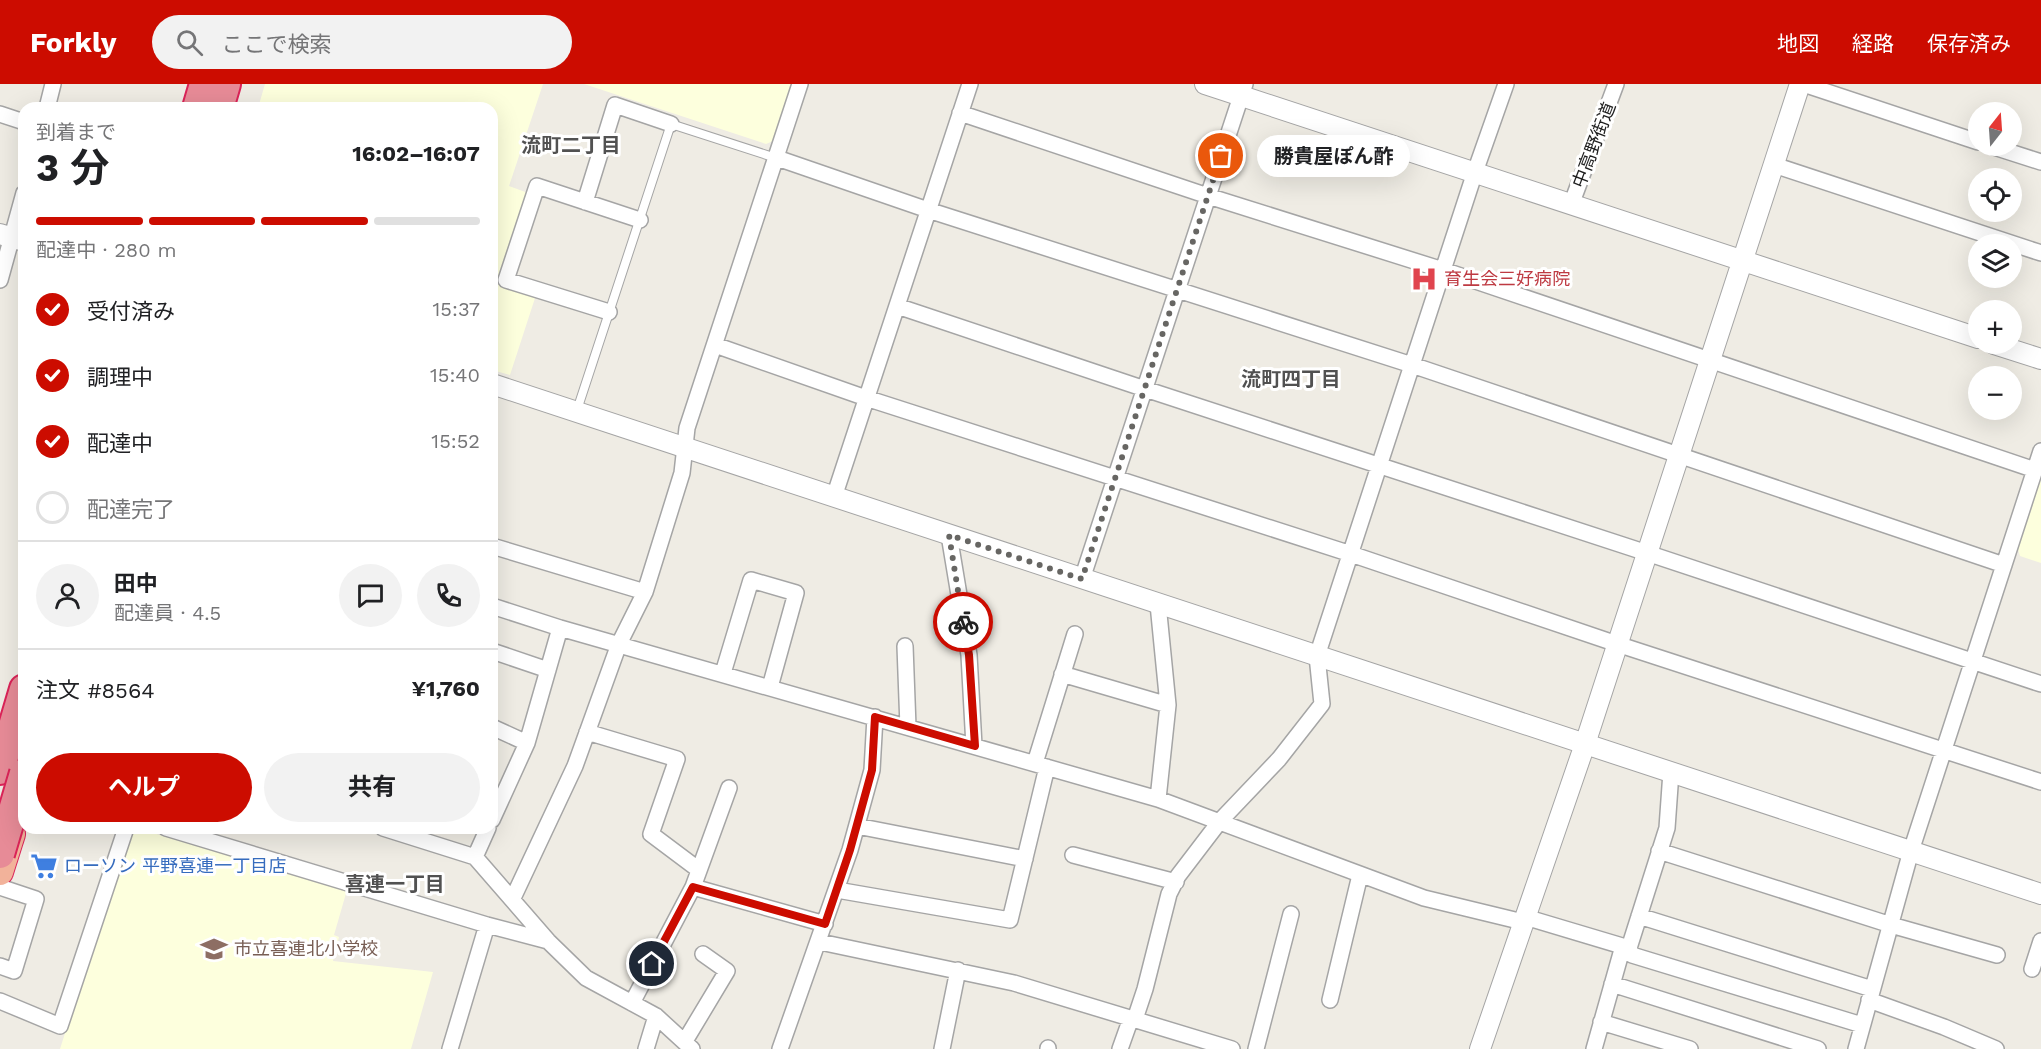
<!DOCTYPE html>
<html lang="ja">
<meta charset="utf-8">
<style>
:root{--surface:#fff;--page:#f2f2f2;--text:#202124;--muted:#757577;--line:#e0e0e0;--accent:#cc0c00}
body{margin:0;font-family:"Work Sans","Noto Sans JP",sans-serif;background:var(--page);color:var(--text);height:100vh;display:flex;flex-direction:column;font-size:22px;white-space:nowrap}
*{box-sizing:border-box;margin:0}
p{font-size:20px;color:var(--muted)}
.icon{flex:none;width:33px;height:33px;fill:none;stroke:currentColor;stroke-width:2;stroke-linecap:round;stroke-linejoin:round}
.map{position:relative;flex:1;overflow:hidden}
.drawer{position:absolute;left:18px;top:18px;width:480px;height:732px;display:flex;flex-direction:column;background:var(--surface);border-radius:18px;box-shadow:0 6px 24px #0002}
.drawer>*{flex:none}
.needle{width:39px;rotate:17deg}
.fabs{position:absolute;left:1968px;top:18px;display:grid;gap:12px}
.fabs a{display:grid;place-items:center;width:54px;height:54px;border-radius:50%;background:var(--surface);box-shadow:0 6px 24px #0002;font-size:30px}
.pin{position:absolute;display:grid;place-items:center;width:51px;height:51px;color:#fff;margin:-26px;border:3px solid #fff;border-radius:50%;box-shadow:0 2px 6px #0007}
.courier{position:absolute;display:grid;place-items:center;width:60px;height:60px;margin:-30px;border:4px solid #cc0c00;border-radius:50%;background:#fff;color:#222;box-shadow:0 2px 8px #0007}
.bubble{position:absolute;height:42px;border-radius:21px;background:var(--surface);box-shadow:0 6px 24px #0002;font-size:20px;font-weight:700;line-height:42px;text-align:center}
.headline em{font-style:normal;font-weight:700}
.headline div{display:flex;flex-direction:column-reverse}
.headline{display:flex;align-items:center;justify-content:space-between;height:102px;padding:0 18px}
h1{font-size:39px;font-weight:700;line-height:45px}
.bar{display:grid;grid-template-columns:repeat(4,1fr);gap:9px 6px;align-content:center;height:72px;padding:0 18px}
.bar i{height:8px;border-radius:4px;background:var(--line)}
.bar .on{background:var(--accent)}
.bar p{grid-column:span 4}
.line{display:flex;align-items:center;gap:15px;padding:0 18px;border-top:2px solid var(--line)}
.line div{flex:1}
.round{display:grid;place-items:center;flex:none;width:63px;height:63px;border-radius:32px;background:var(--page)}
ol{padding:0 18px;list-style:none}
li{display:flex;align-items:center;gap:18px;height:66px}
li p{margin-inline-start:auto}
li .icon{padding:6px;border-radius:50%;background:var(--accent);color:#fff;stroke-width:4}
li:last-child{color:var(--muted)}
li i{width:33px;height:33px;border:3px solid var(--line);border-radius:50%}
.button{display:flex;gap:12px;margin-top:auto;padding:12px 18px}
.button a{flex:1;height:69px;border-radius:36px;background:var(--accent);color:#fff;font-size:24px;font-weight:700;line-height:69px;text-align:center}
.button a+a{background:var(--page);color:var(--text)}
header{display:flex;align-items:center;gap:36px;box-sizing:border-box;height:84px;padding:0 30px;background:var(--accent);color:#fff}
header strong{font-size:28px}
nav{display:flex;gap:33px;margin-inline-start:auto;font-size:21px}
.search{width:420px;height:54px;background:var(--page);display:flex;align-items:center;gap:15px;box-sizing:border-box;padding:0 21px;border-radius:33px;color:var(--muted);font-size:22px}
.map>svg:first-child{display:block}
</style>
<header>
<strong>Forkly</strong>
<div class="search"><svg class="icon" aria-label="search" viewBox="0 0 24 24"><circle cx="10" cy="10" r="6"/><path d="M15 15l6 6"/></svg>ここで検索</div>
<nav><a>地図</a><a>経路</a><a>保存済み</a></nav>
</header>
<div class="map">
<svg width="2041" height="965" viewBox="0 0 2041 965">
<rect width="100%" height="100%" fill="#efece4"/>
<!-- education -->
<path fill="#fdffdd" d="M265,0H543L509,102L528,109L498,199L536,211L510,291L492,286V24H258Z
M584,0H792L773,57L766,60Z
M2041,395V479L2020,472L2018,465Z
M136,744L347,806L334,851L339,853L333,877L433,888L411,965H60L129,748Z"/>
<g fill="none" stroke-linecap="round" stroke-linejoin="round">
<defs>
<path id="service" d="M577,326L671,40L776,74"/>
<path id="minor" d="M1803,0L1978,58
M47,24L53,0
M960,29L1208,112L1443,186L2035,386
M0,30L24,38
M1991,62L2041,78
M777,74L928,126L1412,281L2004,481
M1774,81L2041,169
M585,118L615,21L671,40
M1571,121L1616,0
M0,196L24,109
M897,222L1145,305L1647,469L2041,600
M609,228L506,196L537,102L640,136
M715,261L866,314L1351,470L1617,560L2041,698
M834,413L970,0
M949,451L969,571L974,662
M492,462L645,508
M1082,495L1245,0
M492,522L560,544L1158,715L1424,814L1523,838
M905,562L908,643
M492,567L548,586
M723,589L751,496L796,509L770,603
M1062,590L1168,621
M492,643L527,659
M587,648L677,675L651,750L699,786
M1035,679L1075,550
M1158,715L1168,621L1158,520
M492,736L527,659L560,544
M857,742L1025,775
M166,744L487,841L548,857
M383,744L475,773L548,857L586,894L656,932L692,965
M1659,767L1891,841L1997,871
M1073,771L1176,798
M475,773L488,744
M0,803L36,815L14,887L0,882
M693,803L825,840
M837,806L1010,836L1047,683
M513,814L575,682L619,560L645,508L682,389L687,344L800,0
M1639,832L1872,905
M1525,833L1629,864L1632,871L1862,941
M820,858L1014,899L1232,965
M1629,864L1667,744L1671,688
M2032,885L2041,857
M1612,900L1818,965
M1330,916L1360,791
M1869,916L1944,943L1996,965
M0,917L60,942L126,744
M632,919L693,803L729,704
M1135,935L1145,905L1169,810L1178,792L1220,737L1279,675L1322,620L1317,572L1475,88L1506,0
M1601,938L1690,965
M685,957L727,887L703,870
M450,965L487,841
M646,965L656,932
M780,965L850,766L872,686L875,633
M942,965L958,886
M1048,965V964
M1120,965L1131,934
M1256,965L1291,830
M1594,965L1623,862
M1856,965L1911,767L2041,367"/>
<path id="tertiary" d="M1205,0L1978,254
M0,150L24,157
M1994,260L2041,275
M492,300L2041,810
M1480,965L1585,660L1800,0"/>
<path id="trunk" d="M0,788L12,750"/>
<path id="motorway" d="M197,24L204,0
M219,24L226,0
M0,686L24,605"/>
</defs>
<!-- service casing -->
<use href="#service" stroke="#a5a5a5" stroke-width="10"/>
<!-- minor casing -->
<use href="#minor" stroke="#a5a5a5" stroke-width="18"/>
<!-- tertiary casing -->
<use href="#tertiary" stroke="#a5a5a5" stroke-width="22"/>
<!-- trunk casing -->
<use href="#trunk" stroke="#db2358" stroke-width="28"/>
<!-- motorway casing -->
<use href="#motorway" stroke="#db2358" stroke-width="32"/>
<!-- service -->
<use href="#service" stroke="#fff" stroke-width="8"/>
<!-- minor -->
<use href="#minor" stroke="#fff" stroke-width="15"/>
<!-- tertiary -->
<use href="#tertiary" stroke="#fff" stroke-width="20"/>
<!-- trunk -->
<use href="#trunk" stroke="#f2b29a" stroke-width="26"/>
<!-- motorway -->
<use href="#motorway" stroke="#e78b97" stroke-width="28"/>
<defs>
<path id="motorway-bridge" d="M0,770L24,689"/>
</defs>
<!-- motorway-bridge casing -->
<use href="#motorway-bridge" stroke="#db2358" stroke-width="32" stroke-linecap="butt"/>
<!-- motorway-bridge -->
<use href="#motorway-bridge" stroke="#e78b97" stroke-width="28"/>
</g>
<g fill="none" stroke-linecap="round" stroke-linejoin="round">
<!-- done -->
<path stroke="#676663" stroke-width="6" stroke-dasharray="0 10.8" d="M963,538L949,451L1082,495L1221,72"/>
<!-- route -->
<path stroke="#cc0c00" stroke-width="8" d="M652,880L693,803L825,840L850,766L872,686L875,633L975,662L969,571L963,538"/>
</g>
<!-- icons -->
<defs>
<symbol id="hospital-bare" viewBox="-9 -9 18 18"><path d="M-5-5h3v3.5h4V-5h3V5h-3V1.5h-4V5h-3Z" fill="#e0444e" stroke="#fff" stroke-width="2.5" paint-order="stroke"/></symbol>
<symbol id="supermarket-bare" viewBox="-9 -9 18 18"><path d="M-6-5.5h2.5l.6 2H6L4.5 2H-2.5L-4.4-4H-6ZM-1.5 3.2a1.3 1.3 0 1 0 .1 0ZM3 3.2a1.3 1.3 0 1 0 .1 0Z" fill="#3f7fe0" stroke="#fff" stroke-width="2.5" paint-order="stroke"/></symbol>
<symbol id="school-bare" viewBox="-9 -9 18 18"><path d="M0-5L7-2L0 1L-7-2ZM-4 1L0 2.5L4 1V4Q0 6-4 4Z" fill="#8d6e63" stroke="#fff" stroke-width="2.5" paint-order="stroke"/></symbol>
</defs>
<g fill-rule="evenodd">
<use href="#hospital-bare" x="1405" y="176" width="38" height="38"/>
<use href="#supermarket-bare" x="25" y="763" width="38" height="38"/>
<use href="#school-bare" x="195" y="846" width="38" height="38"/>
</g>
<g text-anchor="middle" stroke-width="6" stroke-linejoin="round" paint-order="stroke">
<!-- street labels -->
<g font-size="18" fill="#1e1e1e" stroke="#fff">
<text transform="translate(1594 61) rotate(-69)" y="6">中高野街道</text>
</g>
<!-- health labels -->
<g font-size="18" fill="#be3a42" stroke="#fff" text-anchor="start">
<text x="1444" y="201">育生会三好病院</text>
</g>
<!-- shop labels -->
<g font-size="18" fill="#366cbe" stroke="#fff" text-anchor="start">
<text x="64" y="788">ローソン 平野喜連一丁目店</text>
</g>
<!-- education labels -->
<g font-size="18" fill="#785e54" stroke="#fff" text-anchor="start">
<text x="234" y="871">市立喜連北小学校</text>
</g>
<!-- neighbourhood labels -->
<g font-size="20" font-weight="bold" fill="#515151" stroke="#fff">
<text x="571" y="68">流町二丁目</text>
<text x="1291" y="302">流町四丁目</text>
<text x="395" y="807">喜連一丁目</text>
</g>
</g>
</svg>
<div class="fabs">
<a><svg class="needle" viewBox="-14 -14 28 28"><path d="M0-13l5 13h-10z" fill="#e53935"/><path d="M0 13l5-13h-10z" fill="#757577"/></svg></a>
<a><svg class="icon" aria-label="locate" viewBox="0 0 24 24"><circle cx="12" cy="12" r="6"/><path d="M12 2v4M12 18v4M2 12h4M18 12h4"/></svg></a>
<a><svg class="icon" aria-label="layers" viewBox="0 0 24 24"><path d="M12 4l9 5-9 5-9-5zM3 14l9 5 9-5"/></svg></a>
<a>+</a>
<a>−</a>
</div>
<div class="pin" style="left:1221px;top:72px;background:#ea580c"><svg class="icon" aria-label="bag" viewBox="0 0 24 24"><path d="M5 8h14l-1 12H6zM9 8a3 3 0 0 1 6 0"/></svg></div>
<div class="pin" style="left:652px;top:880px;background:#1f2937"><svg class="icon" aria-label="home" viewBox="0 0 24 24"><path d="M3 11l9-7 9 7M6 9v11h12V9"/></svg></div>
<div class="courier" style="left:963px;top:538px"><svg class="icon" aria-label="bike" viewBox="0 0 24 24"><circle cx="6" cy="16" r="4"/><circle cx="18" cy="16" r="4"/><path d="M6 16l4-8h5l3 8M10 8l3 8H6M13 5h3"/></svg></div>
<div class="bubble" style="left:1257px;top:51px;width:153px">勝貴屋ぽん酢</div>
<section class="drawer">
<div class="headline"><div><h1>3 分</h1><p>到着まで</p></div><em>16:02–16:07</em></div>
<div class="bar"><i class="on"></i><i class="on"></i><i class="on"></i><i></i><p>配達中 · 280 m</p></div>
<ol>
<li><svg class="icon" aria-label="check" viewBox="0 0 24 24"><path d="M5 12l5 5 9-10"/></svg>受付済み<p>15:37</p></li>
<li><svg class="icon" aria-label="check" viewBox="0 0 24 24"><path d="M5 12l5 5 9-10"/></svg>調理中<p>15:40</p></li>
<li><svg class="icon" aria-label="check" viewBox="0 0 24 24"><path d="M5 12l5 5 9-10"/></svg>配達中<p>15:52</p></li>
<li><i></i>配達完了</li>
</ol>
<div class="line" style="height:108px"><a class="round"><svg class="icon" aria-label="person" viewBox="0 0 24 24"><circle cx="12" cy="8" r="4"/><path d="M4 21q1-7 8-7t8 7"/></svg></a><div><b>田中</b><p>配達員 · 4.5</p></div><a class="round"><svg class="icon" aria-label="chat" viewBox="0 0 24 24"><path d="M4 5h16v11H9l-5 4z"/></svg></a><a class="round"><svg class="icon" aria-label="phone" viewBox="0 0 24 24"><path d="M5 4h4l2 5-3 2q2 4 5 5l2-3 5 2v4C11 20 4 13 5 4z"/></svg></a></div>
<div class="line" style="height:78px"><div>注文 #8564</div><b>¥1,760</b></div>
<div class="button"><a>ヘルプ</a><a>共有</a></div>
</section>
</div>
